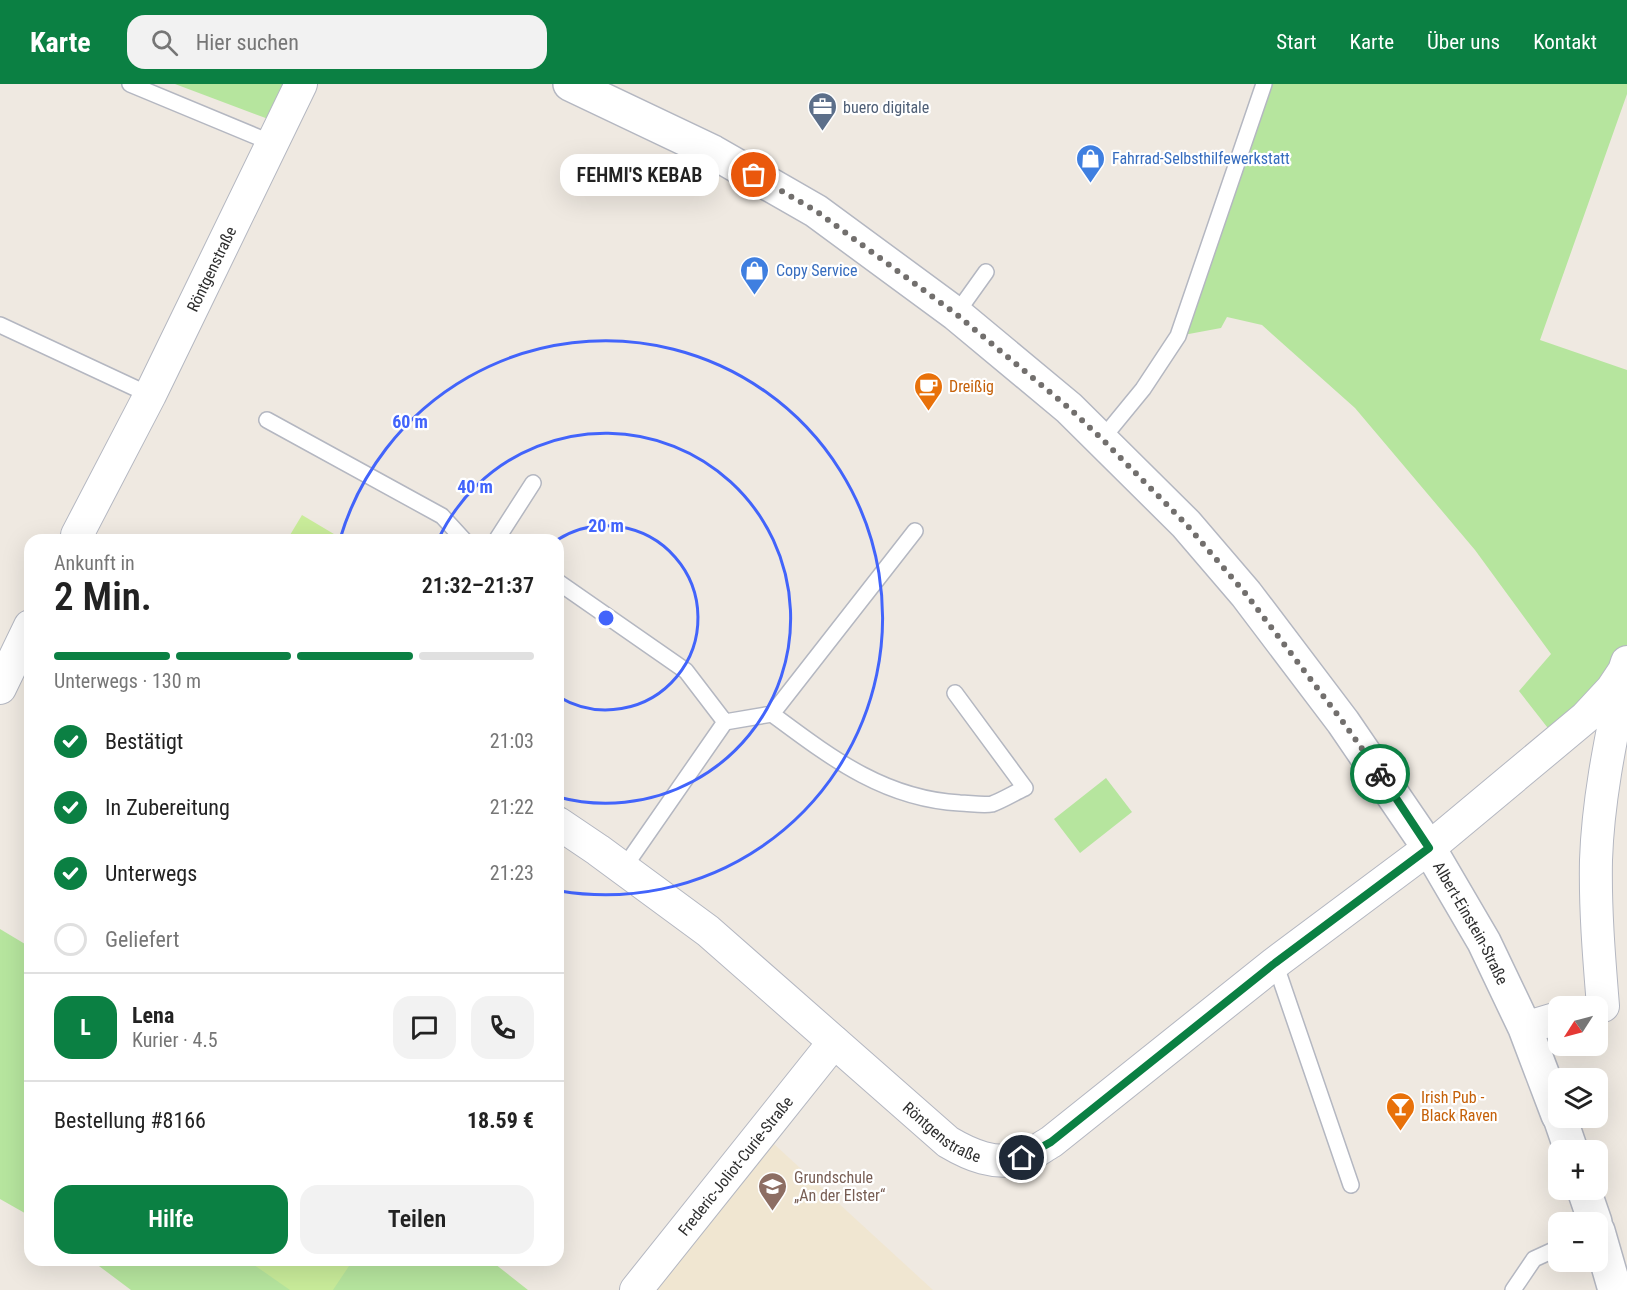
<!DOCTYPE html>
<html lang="de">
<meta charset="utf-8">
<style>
:root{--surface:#fff;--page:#f2f2f2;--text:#222;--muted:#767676;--line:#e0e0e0;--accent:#0b8043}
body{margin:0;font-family:"Roboto Condensed",sans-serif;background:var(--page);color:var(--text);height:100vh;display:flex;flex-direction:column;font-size:22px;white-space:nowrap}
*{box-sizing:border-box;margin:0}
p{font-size:20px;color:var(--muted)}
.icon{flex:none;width:33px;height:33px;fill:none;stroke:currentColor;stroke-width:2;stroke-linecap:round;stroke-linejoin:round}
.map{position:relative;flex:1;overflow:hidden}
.details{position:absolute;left:24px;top:450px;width:540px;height:732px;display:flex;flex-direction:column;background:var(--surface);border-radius:18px;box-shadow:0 6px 24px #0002}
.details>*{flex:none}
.needle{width:39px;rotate:234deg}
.controls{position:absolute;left:1548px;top:912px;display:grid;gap:12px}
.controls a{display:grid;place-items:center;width:60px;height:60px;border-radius:12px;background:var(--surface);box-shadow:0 6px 24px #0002;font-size:30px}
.pin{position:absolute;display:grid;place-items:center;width:51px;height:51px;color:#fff;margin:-26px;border:3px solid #fff;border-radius:50%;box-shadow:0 2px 6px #0007}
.courier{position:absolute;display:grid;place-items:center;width:60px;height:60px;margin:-30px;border:4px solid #0b8043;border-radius:50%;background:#fff;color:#222;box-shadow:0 2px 8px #0007}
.bubble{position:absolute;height:42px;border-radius:18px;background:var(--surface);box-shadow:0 6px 24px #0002;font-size:20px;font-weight:600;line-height:42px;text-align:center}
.head em{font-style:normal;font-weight:600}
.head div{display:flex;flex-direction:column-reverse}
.head{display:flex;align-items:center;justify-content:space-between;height:102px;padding:0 30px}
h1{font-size:39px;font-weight:600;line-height:45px}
.bar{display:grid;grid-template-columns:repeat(4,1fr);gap:9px 6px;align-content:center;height:72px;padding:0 30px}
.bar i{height:8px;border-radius:4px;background:var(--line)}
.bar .selected{background:var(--accent)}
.bar p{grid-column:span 4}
.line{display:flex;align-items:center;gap:15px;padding:0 30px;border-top:2px solid var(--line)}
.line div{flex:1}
.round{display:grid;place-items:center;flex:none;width:63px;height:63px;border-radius:18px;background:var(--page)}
ol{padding:0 30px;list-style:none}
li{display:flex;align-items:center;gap:18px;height:66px}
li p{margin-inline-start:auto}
li .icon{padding:6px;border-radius:50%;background:var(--accent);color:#fff;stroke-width:4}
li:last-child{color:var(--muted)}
li i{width:33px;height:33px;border:3px solid var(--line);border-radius:50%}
.button{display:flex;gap:12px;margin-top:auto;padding:12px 30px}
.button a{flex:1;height:69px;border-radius:18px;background:var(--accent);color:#fff;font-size:24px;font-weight:600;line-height:69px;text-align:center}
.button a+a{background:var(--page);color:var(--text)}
header{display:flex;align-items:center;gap:36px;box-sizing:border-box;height:84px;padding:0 30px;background:var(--accent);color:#fff}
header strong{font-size:28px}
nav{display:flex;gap:33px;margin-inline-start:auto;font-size:21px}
.search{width:420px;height:54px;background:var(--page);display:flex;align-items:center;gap:15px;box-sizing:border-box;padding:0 21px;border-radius:18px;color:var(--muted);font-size:22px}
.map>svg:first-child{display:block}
</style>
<header>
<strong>Karte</strong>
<div class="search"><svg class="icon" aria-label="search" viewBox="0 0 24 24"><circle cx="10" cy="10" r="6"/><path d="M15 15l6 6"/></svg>Hier suchen</div>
<nav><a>Start</a><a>Karte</a><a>Über uns</a><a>Kontakt</a></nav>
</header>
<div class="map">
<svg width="1627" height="1206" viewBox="0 0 1627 1206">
<rect width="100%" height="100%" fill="#efe9e1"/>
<!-- education -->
<path fill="#f0e6d1" d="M762,1049L933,1206H636Z"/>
<!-- green -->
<path fill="#b6e59e" d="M175,0H287L271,36Z
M1264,0H1627V10L1540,256L1627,286V578L1558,657L1519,607L1551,570L1475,466L1355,324L1262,241L1227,233L1221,244L1178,252Z
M1106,694L1132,728L1080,769L1054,735Z
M0,845L30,863V1132L0,1115Z
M91,1176H490L528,1206H131Z"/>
<!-- pitch -->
<path fill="#c9ec9a" d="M302,431L344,456H287Z
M247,1176H353L333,1206H290Z"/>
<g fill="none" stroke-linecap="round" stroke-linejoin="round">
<defs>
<path id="service" d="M130,0L272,59
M956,230L986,188
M0,241L150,311
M267,336L442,432L464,456
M1102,355L1143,305L1178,252L1264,0
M498,456L497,455L533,399
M558,498L686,587L725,638
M772,630L915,447
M623,785L725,638L772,630C830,673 884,715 960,719C969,719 983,722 992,720C1003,716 1014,709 1025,704L955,609
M1275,879L1351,1101
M1513,1206L1534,1175L1558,1164"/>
<g id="minor">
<path id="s1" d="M77,451L150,311L301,0"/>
<path d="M0,604L30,542"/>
<path id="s2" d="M558,739L598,766L708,847L948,1058C970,1071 995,1082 1022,1074C1032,1071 1042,1063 1051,1058L1275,879L1429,764L1586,633L1612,605L1624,587L1627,578"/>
<path d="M1603,922C1599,873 1595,825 1596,776C1598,715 1611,654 1623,595"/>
<path d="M1525,944L1558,934"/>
<path id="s3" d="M636,1206L834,958"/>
</g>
<g id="tertiary">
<path id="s4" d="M570,0L713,68L816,127L956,230L1069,324L1186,440L1246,510L1343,638L1429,764L1484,858L1525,944L1558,1031"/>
<path d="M1560,1034L1571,1066"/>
<path d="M1584,1106L1595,1138"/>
<path d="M1598,1147L1615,1206"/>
</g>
</defs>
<!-- service casing -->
<use href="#service" stroke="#b4b7c1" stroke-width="18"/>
<!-- minor casing -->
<use href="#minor" stroke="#b4b7c1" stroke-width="34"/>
<!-- tertiary casing -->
<use href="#tertiary" stroke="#b4b7c1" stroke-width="36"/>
<!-- service -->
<use href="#service" stroke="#fff" stroke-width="15"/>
<!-- minor -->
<use href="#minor" stroke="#fff" stroke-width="32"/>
<!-- tertiary -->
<use href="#tertiary" stroke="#fff" stroke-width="33"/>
</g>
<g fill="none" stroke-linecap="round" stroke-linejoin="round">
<!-- done -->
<path stroke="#726f6d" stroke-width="6" stroke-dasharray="0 10.8" d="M754,91L816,127L956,230L1069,324L1102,355L1186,440L1246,510L1343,638L1380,690"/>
<!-- route -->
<path stroke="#0b8043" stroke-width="8" d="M1022,1074L1051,1058L1275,879L1429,764L1380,690"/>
</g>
<!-- distance rings -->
<g fill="none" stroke="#4264fb" stroke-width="3">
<path d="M557 456A92 92 0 1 1 559 613"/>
<path d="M438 456A185 185 0 1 1 558 713"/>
<path d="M340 455A277 277 0 1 1 560 807"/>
</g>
<!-- icons -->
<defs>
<symbol id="office-pin" viewBox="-11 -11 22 30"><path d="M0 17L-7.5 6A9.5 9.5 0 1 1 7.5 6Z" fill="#5c6f8a" stroke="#fff"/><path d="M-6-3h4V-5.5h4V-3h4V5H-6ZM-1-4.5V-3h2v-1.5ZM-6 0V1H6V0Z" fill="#fff"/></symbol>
<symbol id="shop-pin" viewBox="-11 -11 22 30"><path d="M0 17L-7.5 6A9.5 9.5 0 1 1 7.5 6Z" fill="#3f7fe0" stroke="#fff"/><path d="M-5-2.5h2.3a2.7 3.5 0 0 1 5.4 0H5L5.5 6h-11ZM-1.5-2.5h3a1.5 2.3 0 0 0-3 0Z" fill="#fff"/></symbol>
<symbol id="cafe-pin" viewBox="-11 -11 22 30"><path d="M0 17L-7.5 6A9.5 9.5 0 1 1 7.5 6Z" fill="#e8710a" stroke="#fff"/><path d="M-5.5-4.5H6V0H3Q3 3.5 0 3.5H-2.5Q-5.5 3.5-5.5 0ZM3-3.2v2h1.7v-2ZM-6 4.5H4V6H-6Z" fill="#fff"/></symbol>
<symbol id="bar-pin" viewBox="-11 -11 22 30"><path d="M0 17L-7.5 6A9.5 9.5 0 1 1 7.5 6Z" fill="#e8710a" stroke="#fff"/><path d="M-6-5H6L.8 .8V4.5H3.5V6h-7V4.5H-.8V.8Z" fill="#fff"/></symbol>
<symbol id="school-pin" viewBox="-11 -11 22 30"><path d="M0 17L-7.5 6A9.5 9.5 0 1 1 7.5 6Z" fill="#8d6e63" stroke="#fff"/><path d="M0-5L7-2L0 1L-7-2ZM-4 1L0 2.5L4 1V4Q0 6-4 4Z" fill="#fff"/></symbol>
</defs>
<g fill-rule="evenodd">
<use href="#office-pin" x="806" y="6" width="33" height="45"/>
<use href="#shop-pin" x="1074" y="58" width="33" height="45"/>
<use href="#shop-pin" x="738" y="170" width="33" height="45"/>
<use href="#cafe-pin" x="912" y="286" width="33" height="45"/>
<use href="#bar-pin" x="1384" y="1006" width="33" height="45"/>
<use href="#school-pin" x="756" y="1086" width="33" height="45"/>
</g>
<g text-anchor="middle" stroke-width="4.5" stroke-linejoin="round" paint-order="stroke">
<!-- service labels -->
<g font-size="16" fill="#4e5e75" stroke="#fff" text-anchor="start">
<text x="843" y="29">buero digitale</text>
</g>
<!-- shop labels -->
<g font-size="16" fill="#366cbe" stroke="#fff" text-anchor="start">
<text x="1112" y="80">Fahrrad-Selbsthilfewerkstatt</text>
<text x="776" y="192">Copy Service</text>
</g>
<!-- street labels -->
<g font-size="16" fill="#2e2e2e" stroke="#fff">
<text dy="6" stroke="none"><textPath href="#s1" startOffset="298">Röntgenstraße</textPath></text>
<text dy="6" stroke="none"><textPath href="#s4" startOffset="1254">Albert-Einstein-Straße</textPath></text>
<text dy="6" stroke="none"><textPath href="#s2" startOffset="494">Röntgenstraße</textPath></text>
<text dy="6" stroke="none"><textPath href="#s3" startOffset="159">Frederic-Joliot-Curie-Straße</textPath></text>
</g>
<!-- food labels -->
<g font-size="16" fill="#c56008" stroke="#fff" text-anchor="start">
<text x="949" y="308">Dreißig</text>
<text x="1421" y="1019">Irish Pub -<tspan x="1421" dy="18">Black Raven</tspan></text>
</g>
<!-- education labels -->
<g font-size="16" fill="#785e54" stroke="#fff" text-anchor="start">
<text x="794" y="1099">Grundschule<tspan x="794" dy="18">„An der Elster“</tspan></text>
</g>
</g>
<circle cx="606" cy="534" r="9" fill="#4264fb" stroke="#fff" stroke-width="3"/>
<g font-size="18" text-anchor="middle" font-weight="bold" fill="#4264fb" stroke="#fff" stroke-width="4.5" stroke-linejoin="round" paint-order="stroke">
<text x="410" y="344">60 m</text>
<text x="475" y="409">40 m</text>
<text x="606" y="448">20 m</text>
</g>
</svg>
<div class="controls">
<a><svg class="needle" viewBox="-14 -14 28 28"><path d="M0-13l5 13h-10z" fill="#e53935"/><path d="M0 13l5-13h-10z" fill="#767676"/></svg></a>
<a><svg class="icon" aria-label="layers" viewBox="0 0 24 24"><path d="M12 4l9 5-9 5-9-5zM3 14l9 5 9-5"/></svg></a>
<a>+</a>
<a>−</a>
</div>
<div class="pin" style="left:754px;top:91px;background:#ea580c"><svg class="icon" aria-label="bag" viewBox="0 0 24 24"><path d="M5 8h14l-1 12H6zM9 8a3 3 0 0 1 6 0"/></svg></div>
<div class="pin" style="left:1022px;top:1074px;background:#1f2937"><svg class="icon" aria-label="home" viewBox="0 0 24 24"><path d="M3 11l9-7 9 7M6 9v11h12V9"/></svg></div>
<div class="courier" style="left:1380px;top:690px"><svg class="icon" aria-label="bike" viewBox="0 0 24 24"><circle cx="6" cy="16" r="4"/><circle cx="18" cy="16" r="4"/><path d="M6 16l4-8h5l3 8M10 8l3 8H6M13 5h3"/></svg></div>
<div class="bubble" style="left:560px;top:70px;width:159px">FEHMI'S KEBAB</div>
<section class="details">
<div class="head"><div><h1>2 Min.</h1><p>Ankunft in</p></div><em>21:32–21:37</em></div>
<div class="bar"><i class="selected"></i><i class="selected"></i><i class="selected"></i><i></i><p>Unterwegs · 130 m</p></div>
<ol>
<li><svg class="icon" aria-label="check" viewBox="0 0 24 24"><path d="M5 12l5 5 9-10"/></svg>Bestätigt<p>21:03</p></li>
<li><svg class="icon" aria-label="check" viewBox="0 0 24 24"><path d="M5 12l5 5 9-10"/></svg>In Zubereitung<p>21:22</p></li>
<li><svg class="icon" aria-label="check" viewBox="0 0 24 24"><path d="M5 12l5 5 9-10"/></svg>Unterwegs<p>21:23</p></li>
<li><i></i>Geliefert</li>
</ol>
<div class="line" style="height:108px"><b class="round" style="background:var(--accent);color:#fff">L</b><div><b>Lena</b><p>Kurier · 4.5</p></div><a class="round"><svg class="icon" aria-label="chat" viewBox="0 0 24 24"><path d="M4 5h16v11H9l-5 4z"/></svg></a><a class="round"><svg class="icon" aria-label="phone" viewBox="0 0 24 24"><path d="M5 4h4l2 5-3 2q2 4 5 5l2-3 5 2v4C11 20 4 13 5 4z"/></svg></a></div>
<div class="line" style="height:78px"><div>Bestellung #8166</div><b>18.59 €</b></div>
<div class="button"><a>Hilfe</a><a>Teilen</a></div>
</section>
</div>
